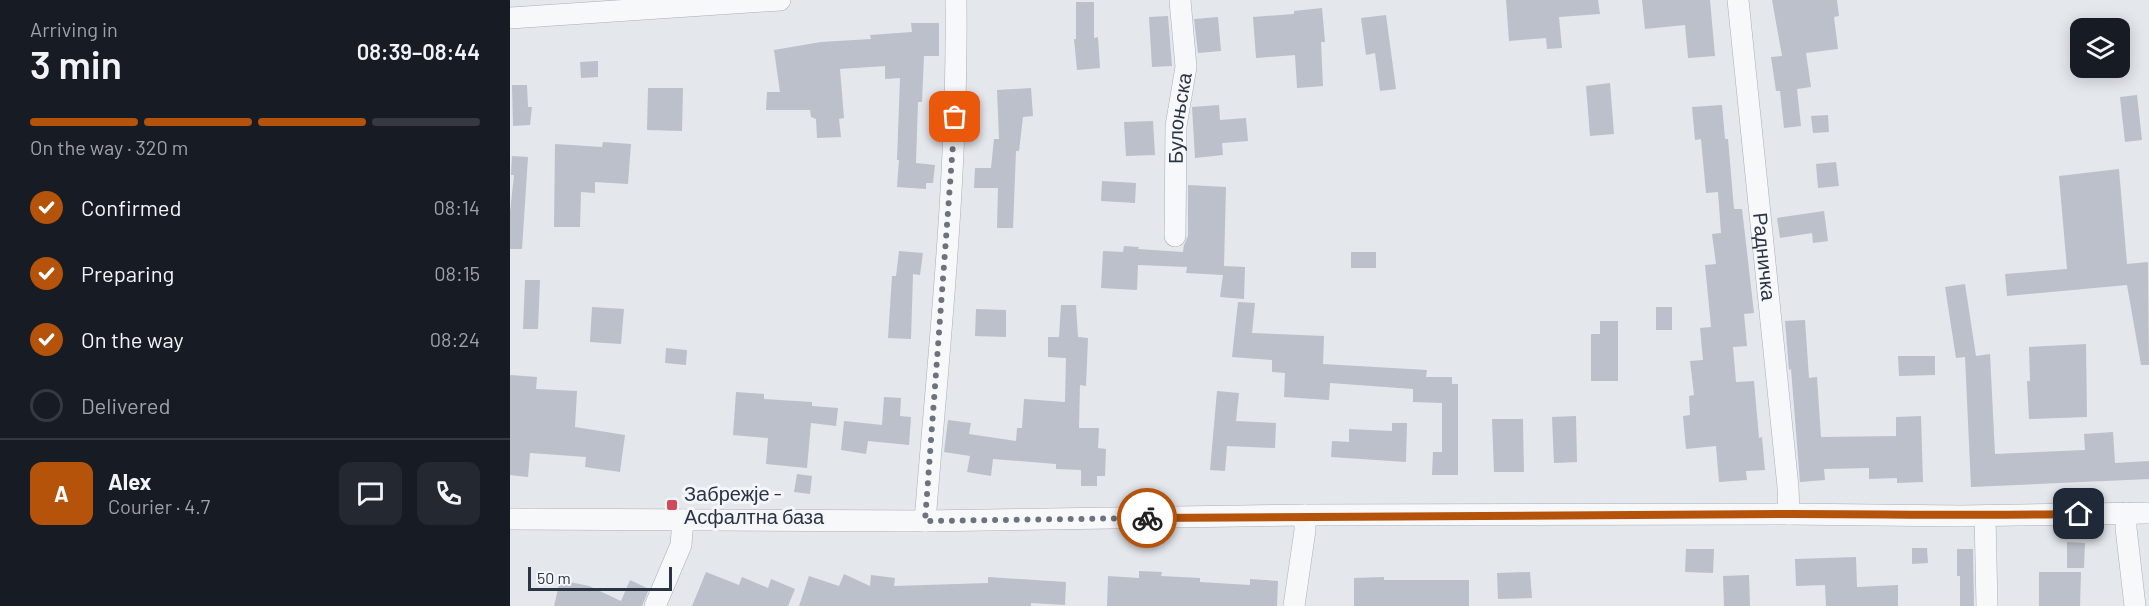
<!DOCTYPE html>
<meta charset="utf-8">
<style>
:root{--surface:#171b24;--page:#242831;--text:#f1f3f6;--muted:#9ea1a6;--line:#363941;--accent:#b45309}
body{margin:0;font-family:Barlow,sans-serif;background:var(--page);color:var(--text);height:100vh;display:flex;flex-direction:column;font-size:22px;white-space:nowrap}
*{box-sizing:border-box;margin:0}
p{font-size:20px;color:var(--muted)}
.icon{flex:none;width:33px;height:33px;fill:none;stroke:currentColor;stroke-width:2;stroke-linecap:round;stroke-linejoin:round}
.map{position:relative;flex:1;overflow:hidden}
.panel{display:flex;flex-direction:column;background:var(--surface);width:510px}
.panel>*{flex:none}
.tools{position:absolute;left:1560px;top:18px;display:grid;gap:12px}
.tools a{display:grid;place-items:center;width:60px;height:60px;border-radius:12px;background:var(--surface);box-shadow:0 3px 15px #0003;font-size:30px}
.scale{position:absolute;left:18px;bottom:15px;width:144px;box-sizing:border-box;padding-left:6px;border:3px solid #2b3445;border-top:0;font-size:16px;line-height:21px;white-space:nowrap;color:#2b3445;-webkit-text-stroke:4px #f4f6f9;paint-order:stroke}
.pin{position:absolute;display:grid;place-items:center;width:51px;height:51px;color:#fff;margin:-26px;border-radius:12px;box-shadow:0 3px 9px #0006}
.courier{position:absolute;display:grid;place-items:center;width:60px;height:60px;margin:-30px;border:4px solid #b45309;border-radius:50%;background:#fff;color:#222;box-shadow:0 2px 8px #0007}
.head em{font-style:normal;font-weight:600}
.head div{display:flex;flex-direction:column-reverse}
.head{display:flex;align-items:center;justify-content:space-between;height:102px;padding:0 30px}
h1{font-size:39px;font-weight:600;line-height:45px}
.bar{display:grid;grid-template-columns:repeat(4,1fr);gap:9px 6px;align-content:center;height:72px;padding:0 30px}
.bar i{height:8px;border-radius:4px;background:var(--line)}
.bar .selected{background:var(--accent)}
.bar p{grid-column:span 4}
.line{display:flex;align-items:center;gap:15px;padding:0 30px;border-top:2px solid var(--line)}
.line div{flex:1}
.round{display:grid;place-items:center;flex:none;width:63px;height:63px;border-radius:12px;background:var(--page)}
ol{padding:0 30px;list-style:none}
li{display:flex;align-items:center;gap:18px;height:66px}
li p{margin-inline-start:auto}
li .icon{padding:6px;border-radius:50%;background:var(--accent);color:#fff;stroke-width:4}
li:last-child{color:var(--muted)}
li i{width:33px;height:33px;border:3px solid var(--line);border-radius:50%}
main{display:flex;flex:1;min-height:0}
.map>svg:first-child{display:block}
</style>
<main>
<section class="panel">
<div class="head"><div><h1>3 min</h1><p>Arriving in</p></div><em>08:39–08:44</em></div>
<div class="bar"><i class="selected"></i><i class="selected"></i><i class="selected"></i><i></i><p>On the way · 320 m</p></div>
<ol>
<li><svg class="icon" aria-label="check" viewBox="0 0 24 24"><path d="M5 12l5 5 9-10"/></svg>Confirmed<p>08:14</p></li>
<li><svg class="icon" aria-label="check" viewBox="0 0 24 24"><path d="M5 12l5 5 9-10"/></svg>Preparing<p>08:15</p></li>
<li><svg class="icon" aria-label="check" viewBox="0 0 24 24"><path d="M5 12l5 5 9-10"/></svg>On the way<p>08:24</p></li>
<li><i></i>Delivered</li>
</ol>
<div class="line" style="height:108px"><b class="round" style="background:var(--accent);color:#fff">A</b><div><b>Alex</b><p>Courier · 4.7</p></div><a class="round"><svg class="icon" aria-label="chat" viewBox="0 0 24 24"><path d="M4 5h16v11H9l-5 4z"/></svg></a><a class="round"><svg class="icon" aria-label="phone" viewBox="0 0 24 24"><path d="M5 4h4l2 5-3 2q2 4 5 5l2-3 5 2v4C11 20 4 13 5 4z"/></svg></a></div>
</section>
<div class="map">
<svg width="1639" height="606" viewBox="0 0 1639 606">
<rect width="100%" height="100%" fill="#e4e7ec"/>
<!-- building -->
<path fill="#bbc0ca" d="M996,0H1088L1090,14L1049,17L1052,48L1037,49L1036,38L999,41Z
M1132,0H1200L1205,56L1178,58L1175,25L1135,29Z
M1262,0H1327L1329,16L1324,17L1328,49L1296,53L1301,87L1287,89L1291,126L1274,128L1270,91H1266L1261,57L1272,56Z
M566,2H584V38L588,37L590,68L567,70L564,39H566Z
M812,8L815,42H811L813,86L787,88L785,55L746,58L743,17L784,14V11Z
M876,15L886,89L870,91L865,53L856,55L851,18Z
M658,16L662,66L642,67L639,17Z
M708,17L711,51L688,53L684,19Z
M401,23H429V56H414L412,102H408L406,163L425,165L423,183H416V189L387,187L389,160H387L390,78L375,79V66L330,69L334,118L329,119L331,137L307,138L306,119L301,117L300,110H256L257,92H270L264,50L311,42L361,39L360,35L402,32Z
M88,61V77L71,78L70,62Z
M1100,83L1104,134L1080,136L1076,86Z
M2,85H17L18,107H22L20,125L3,126Z
M138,88H173L172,131L137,130Z
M521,88L523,116L513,117L509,151H506L503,228H487L488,188H464L465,168H481L484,139H489L487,90Z
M1627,95L1632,140L1615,142L1610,97Z
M709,105L710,120L736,118L738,141L712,143L713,155L685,158L682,107Z
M1212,105L1215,139H1218L1224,209H1232L1244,313L1234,314L1237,346L1223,347L1226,382L1244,381L1249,438L1252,437L1255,470L1236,471L1237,480L1209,482L1206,446L1176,449L1173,416L1180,415L1179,396L1184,395L1180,361L1193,360L1190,328L1201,327L1195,265L1206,264L1202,234L1211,233L1208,192L1196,193L1191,139L1185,140L1182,107Z
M1318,115L1319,132L1303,133L1301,116Z
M643,121L645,155L616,156L614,122Z
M93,142L121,144L118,184L85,182V193L71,192L70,227H44L45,144L92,147Z
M2,156L18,157L12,249H0V212L4,175H1Z
M1326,162L1329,186L1308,188L1306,164Z
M1609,169L1617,264L1638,262L1639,365H1631L1617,285L1497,296L1495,274L1557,269L1549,176Z
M592,181L626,183L625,203L591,201Z
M678,185L716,187L714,266L735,267L734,299L710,297L713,275L676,273L677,267L628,265L627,290L591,288L593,251L613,252L614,246L629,247L628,249L673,252L674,245L678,236Z
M1314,211L1318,241L1303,243L1302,233L1270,238L1267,218Z
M389,251L413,253L410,275L403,274L401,339L378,338L382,276H386Z
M841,252H866V268H841Z
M15,280H30L28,329H13Z
M1455,284L1466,356L1480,354L1485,454L1575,450L1574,434L1603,432L1605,463L1639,461V479L1461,487L1455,357L1446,358L1435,287Z
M728,302L745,303L742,333L814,336L813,364L917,370L916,377H942V384H948V475H922L923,452H932V403L903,402V389L820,383L819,400L774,397L775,373L762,372V360L722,357Z
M551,305H566L568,337L578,338L576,386L570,385L569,428H589L588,448L596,449L595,476H587V486H571V470L546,469V464L483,459L481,476L457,472L460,456L434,452L438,420L461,423L459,434L506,441L507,428H512L514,399L555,402L556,358L538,357V337H549Z
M82,307L114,309L111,344L80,342Z
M1146,307H1162V330H1146Z
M466,309L496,310V337L465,336Z
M1295,320L1299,378L1307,377L1311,437L1386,436V417L1411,416L1413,482L1387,483V478L1359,479V468L1314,469L1315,480L1290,482L1281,369L1279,370L1275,321Z
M1090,321H1108V381H1081V334H1090Z
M1576,344L1577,417L1519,419L1517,381H1520L1519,347Z
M156,348L177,350L176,365L155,363Z
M1388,356H1425V375L1389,376Z
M0,375L27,377L26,389L67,391L65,427L115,435L110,472L75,467L76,457L20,453L18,477L0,475Z
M707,391L729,393L726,421L766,423L765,448L717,446L715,471L700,470Z
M226,392L254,394V399L302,402V406L328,408L326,426L301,423L297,468L256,464L258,438L223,435Z
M374,397L391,398L390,416L401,417L399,445L358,441L356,454L331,450L334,421L372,425Z
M1066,416L1067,462L1044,463L1042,417Z
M982,419H1013L1014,472H984Z
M882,423H897L896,462L821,457L822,441L839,442V429L882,431Z
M287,474L302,476L300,494L284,492Z
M1557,542L1575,543L1574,568H1557Z
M1402,548H1417L1418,563L1402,564Z
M1176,549H1204L1203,573L1175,572Z
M1447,549H1463L1464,606H1450V576H1447Z
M1346,557L1347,587L1388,585V606H1316L1315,585L1286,586L1285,559Z
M629,571L652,572L651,576L690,578V582L740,585V579L768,581L767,606H597L598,576L629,578Z
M196,572L229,585L232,577L258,588L261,579L285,589L278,606H182Z
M1020,572L1022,598L988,599L987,573Z
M1529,572H1571L1570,606H1529Z
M334,574L360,586L361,575L385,578L384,586L478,583V577L556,582L555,605L521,603V606H289L299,576L329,586Z
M1239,575L1240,606H1214L1213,576Z
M874,577V580H959V606H844V578Z
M50,580L79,586L111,601L120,580L139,589L132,606H44Z"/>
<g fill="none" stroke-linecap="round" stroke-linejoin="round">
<defs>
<g id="minor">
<path id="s1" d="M1228,0L1278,487L1279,514"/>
<path d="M0,18L270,0"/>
<path id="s2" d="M665,236L666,126L676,67L670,0"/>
<path d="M1616,513V528L1625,606"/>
<path d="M1475,516L1477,606"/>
<path d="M0,519L415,521L795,515L1279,514L1450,516L1639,513"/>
<path d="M415,521C429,348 448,174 446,0"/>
<path d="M145,606L171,545L173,520"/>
<path d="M784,606L795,530V515"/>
</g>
</defs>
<!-- minor casing -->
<use href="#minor" stroke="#a9aeb7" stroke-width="22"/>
<!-- minor -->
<use href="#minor" stroke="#f7f8fa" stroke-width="21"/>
</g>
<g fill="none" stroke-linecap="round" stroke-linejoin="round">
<!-- done -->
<path stroke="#6c737f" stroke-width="6" stroke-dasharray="0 10.8" d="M445,117L415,521L637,518"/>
<!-- route -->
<path stroke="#b45309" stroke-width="8" d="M637,518C851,515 1065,514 1279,514C1376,514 1472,516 1569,514"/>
</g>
<!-- markers -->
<rect fill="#d1495b" stroke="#f4f6f9" stroke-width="2" x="156" y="499" width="12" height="12" rx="3"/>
<g text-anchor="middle" stroke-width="6" stroke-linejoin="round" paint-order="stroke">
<!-- street labels -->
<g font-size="20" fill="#2b3445" stroke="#f4f6f9">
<text dy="7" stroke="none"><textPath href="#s2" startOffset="118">Булоњска</textPath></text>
<text dy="7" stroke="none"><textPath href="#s1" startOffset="258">Радничка</textPath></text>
</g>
<!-- poi labels -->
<g font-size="20" fill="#2b3445" stroke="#f4f6f9" text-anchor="start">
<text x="174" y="501">Забрежје -<tspan x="174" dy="23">Асфалтна база</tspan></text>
</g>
</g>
</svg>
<div class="tools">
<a><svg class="icon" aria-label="layers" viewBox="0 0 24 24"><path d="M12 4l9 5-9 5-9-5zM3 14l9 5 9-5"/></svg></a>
</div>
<div class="scale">50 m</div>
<div class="pin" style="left:445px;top:117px;background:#ea580c"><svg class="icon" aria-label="bag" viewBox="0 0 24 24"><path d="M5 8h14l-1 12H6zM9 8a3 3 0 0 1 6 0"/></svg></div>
<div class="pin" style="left:1569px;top:514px;background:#1f2937"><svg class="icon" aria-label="home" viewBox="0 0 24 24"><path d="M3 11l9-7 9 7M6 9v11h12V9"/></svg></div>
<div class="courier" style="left:637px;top:518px"><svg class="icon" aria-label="bike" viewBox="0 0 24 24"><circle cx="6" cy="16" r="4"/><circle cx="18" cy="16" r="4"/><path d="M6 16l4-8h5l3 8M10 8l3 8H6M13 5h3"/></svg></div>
</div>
</main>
